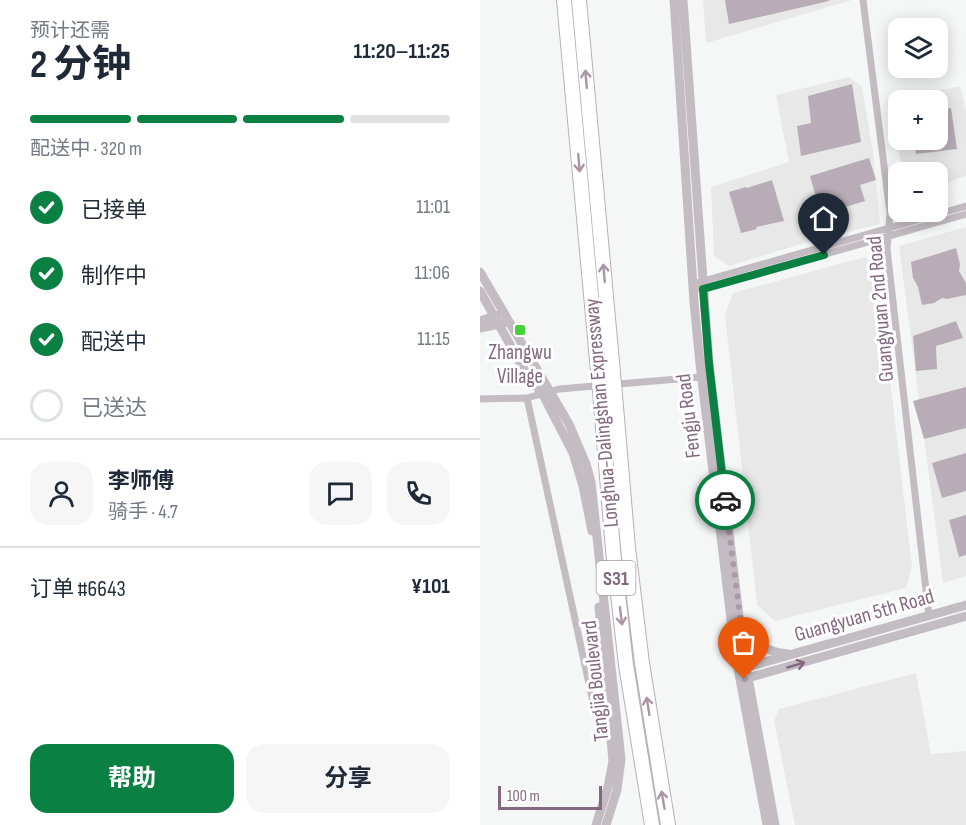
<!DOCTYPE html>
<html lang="zh">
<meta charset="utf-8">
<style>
:root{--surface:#fff;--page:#f6f6f7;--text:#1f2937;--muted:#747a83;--line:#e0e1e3;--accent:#0b8043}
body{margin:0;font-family:"Sofia Sans Condensed","Noto Sans SC",sans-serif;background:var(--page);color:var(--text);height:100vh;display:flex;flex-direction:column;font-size:22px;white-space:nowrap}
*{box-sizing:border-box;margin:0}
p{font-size:20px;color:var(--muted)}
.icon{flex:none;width:33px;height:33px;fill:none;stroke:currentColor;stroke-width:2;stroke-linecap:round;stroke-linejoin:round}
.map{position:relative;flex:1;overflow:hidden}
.sheet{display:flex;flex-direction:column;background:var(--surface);width:480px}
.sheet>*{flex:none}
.buttons{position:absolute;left:408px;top:18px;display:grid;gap:12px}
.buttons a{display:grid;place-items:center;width:60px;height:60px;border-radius:12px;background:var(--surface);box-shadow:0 3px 15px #0003;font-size:30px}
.scale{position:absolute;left:18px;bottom:15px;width:104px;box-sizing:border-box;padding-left:6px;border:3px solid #83697f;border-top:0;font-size:16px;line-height:21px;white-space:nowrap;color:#83697f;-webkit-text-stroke:4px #fff;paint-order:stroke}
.pin{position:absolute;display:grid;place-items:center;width:51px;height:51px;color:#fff;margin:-62px -26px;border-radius:50% 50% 50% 0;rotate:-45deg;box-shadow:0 0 6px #0007}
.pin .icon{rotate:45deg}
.courier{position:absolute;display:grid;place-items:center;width:60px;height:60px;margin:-30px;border:4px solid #0b8043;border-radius:50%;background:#fff;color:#222;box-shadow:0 2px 8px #0007}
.summary em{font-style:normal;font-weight:700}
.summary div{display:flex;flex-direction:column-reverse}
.summary{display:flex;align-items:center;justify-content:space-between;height:102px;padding:0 30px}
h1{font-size:39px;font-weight:700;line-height:45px}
.bar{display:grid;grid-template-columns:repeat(4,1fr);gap:9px 6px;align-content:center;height:72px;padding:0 30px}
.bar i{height:8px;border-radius:4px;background:var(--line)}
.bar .current{background:var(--accent)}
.bar p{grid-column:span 4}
.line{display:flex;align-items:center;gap:15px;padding:0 30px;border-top:2px solid var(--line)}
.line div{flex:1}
.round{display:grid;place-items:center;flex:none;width:63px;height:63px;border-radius:18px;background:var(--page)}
ol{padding:0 30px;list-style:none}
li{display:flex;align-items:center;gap:18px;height:66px}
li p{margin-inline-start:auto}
li .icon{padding:6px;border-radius:50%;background:var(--accent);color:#fff;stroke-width:4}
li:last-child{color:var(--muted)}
li i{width:33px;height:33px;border:3px solid var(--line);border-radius:50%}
.button{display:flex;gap:12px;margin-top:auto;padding:12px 30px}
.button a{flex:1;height:69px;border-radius:18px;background:var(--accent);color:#fff;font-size:24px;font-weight:700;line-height:69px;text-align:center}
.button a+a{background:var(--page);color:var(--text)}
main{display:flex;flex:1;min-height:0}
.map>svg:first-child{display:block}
</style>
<main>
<section class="sheet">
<div class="summary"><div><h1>2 分钟</h1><p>预计还需</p></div><em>11:20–11:25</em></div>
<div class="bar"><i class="current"></i><i class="current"></i><i class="current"></i><i></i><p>配送中 · 320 m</p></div>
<ol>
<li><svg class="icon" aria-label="check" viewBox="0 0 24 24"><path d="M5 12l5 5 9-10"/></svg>已接单<p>11:01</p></li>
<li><svg class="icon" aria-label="check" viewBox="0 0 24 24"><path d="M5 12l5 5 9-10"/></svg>制作中<p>11:06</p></li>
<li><svg class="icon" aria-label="check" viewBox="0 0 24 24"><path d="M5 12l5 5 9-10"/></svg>配送中<p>11:15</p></li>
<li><i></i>已送达</li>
</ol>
<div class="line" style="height:108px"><a class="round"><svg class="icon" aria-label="person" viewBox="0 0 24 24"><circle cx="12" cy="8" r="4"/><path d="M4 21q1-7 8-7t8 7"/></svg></a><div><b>李师傅</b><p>骑手 · 4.7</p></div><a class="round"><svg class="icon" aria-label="chat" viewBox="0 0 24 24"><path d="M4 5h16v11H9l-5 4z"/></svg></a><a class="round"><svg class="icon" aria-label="phone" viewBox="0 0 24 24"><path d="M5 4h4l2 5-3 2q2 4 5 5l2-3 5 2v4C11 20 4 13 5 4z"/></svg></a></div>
<div class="line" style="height:78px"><div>订单 #6643</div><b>¥101</b></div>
<div class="button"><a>帮助</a><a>分享</a></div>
</section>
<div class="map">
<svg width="486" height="825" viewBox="0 0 486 825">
<rect width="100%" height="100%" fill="#f5f7f6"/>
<!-- built -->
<path fill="#e8e8e8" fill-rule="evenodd" d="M223,0H372L226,43Z
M369,77L382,87L393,151L400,224L331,241L249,266L234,256L231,187L309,162L296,95Z
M480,86L486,111V176L458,185V172H423L407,102ZM418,100H458V140H418Z
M486,227V576L463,583L419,246Z
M385,257L397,268L432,567L426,588L295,621L277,605L245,315L253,293Z
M436,673L451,754L486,751V825H315L294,721L299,709Z"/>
<!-- building -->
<path fill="#b8adb7" d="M245,0H349V1L249,24Z
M372,84L381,142L321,156L317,126L331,123L328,96Z
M471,108L477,149L436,154L434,140H458V110Z
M389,158L396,180L380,185L385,201L342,214L339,203L341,202L339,196L336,197L330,176Z
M292,180L304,221L276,227L277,229L261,233L249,192L266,187L267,188Z
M476,248L480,264L479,271L486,283V295L467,299L462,298L454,303L442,305L438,287L433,278L431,262Z
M476,321L483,338L456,346L457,369L436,371L433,336Z
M486,387V428L444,439L433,401Z
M486,453V491L462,498L452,463Z
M486,515V555L479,557L469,520Z"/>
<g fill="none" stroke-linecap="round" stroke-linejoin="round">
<defs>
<path id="motorway" d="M84,0L118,371
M99,0L133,373
M120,391L133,550L146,665L172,825
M135,395L148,548L162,663L188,825"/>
</defs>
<!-- motorway casing -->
<use href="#motorway" stroke="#b8b0b6" stroke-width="16"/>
<!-- minor -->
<path stroke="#c4bcc3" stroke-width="7" d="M383,0L410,213L407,249L449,616
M213,284L486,206
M213,287L223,289L486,214
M47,398L79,389L222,377
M0,399L47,398L116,716L129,715"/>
<!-- tertiary -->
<path stroke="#c4bcc3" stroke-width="9" d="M194,0L214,302L220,364L255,652L287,825
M203,0L229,364L263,650L295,825
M0,272L89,424L106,464L111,482L141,759L137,790L126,825
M0,291L47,375L62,393L93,453L103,486L112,531
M0,321L18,315
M0,328L24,323
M263,623C272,643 286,652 308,654
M260,669L486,605
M264,679L486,616
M116,825L128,787L133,761L119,607"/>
<!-- motorway -->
<use href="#motorway" stroke="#fff" stroke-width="14"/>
<defs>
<path id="motorway-bridge" d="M118,371L120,391
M133,373L135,395"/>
</defs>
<!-- motorway-bridge casing -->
<use href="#motorway-bridge" stroke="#b8b0b6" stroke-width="16" stroke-linecap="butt"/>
<!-- motorway-bridge -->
<use href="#motorway-bridge" stroke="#fff" stroke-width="14"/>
</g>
<!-- one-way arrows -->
<defs><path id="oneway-shaft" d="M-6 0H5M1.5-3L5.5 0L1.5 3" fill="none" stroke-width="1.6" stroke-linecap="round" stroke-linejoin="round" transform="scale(1.5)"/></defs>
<g stroke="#a896a5">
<use href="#oneway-shaft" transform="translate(106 79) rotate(-95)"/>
<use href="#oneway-shaft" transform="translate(99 163) rotate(85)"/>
<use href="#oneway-shaft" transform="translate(124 273) rotate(-95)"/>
<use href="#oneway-shaft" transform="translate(141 616) rotate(83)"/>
<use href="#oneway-shaft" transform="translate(168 706) rotate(-99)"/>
<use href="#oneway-shaft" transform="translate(183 800) rotate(-100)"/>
</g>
<use stroke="#83697f" href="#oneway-shaft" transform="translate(316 665) rotate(-16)"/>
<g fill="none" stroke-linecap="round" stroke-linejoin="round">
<!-- done -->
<path stroke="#ab9ba9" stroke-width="6" stroke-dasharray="0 10.8" d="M245,500L268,679H264"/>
<!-- route -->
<path stroke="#0b8043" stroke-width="8" d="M245,500L229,364L223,289L344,255"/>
</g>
<!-- markers -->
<rect fill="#45d23a" stroke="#fff" stroke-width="2" x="34" y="324" width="12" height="12" rx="3"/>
<g text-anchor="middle" stroke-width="6" stroke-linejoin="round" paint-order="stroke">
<!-- shield labels -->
<rect fill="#fff" stroke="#a896a5" stroke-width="1.5" x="116.5" y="561" width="39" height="34" rx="4.5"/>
<g font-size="20" font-weight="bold" fill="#83697f">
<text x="136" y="585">S31</text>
</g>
<!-- street labels -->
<g font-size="21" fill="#83697f" stroke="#fff">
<text transform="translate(400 309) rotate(-95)" y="7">Guangyuan 2nd Road</text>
<text transform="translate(121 413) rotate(-95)" y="7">Longhua-Dalingshan Expressway</text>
<text transform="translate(208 416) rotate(-97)" y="7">Fengju Road</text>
<text transform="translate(384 615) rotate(-16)" y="7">Guangyuan 5th Road</text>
<text transform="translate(115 681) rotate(-96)" y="7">Tangjia Boulevard</text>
</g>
<!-- poi labels -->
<g font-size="21" fill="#83697f" stroke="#fff">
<text x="40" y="359">Zhangwu<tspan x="40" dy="24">Village</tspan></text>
</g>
</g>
</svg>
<div class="buttons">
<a><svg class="icon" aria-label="layers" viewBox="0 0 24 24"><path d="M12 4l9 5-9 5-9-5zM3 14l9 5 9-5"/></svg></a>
<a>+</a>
<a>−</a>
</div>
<div class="scale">100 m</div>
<div class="pin" style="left:264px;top:679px;background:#ea580c"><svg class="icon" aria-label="bag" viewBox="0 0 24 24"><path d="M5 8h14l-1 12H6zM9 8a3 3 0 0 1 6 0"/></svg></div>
<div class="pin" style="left:344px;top:255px;background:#1f2937"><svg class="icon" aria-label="home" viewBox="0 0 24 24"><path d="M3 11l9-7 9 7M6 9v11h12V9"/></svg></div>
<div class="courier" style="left:245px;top:500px"><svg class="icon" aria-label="car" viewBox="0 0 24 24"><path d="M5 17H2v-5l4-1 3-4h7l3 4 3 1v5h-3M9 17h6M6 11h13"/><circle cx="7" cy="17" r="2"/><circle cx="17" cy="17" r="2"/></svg></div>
</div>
</main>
